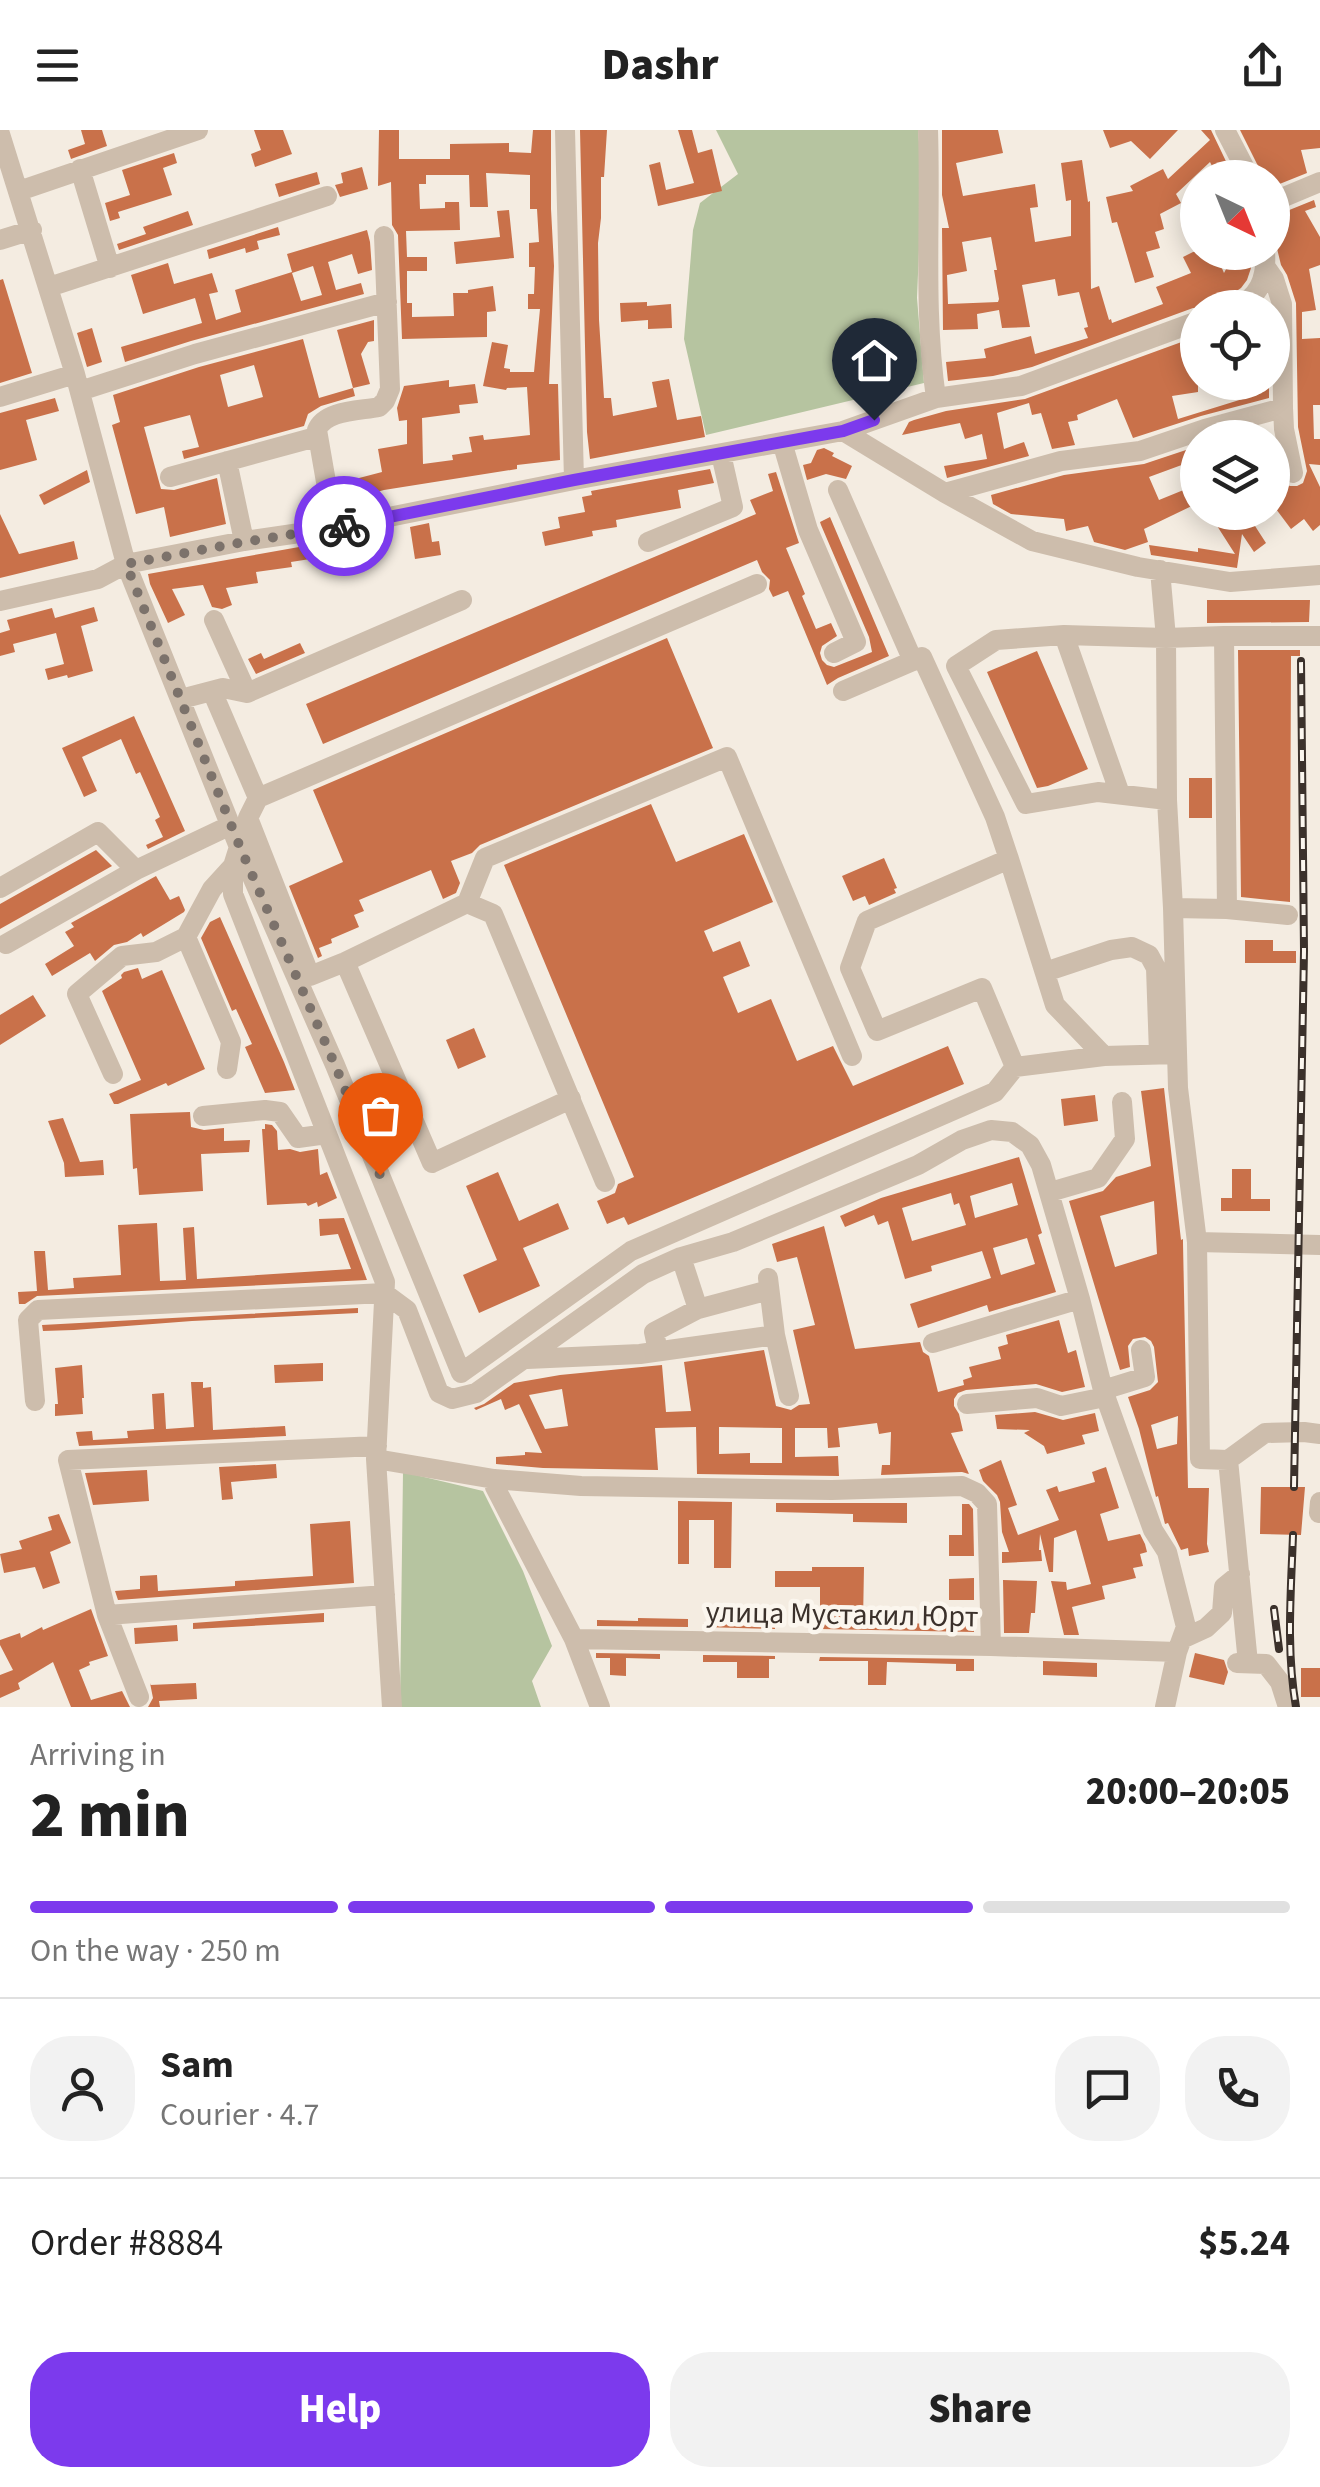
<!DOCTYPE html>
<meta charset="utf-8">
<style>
:root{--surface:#fff;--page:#f2f2f2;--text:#222;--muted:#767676;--line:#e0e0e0;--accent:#7c3aed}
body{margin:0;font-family:"Source Sans 3",sans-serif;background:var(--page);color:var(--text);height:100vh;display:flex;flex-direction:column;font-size:38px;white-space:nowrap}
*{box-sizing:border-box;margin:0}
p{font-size:32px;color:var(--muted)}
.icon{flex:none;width:55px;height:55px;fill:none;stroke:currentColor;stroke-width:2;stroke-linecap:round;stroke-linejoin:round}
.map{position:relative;height:1577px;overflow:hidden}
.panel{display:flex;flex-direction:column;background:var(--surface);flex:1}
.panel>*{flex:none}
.needle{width:65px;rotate:137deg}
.tools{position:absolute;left:1180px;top:30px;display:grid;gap:20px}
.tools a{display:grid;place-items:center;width:110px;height:110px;border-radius:50%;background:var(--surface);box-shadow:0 5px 25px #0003;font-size:50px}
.pin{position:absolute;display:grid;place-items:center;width:85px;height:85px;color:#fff;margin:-102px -42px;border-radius:50% 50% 50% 0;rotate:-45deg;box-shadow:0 0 10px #0007}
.pin .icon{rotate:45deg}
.courier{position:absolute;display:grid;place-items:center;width:100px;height:100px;margin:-50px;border:8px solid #7c3aed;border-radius:50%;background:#fff;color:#222;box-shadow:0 2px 12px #0007}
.summary em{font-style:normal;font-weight:800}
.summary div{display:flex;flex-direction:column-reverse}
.summary{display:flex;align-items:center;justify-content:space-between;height:170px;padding:0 30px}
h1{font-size:65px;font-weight:800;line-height:75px}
.bar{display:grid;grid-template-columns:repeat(4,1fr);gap:15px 10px;align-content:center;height:120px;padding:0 30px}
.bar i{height:12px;border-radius:8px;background:var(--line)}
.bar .current{background:var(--accent)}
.bar p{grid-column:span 4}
.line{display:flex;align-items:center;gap:25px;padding:0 30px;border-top:2px solid var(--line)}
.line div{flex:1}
.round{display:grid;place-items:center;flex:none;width:105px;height:105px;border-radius:40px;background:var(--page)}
.button{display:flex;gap:20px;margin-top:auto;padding:20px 30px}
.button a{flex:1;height:115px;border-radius:40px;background:var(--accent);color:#fff;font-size:40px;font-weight:800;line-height:115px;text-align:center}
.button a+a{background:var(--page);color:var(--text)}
header{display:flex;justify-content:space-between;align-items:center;height:130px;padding:0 30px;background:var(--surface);font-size:45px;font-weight:800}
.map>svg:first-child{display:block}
</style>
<header><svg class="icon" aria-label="menu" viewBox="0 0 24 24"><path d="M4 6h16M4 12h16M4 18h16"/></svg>Dashr<svg class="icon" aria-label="share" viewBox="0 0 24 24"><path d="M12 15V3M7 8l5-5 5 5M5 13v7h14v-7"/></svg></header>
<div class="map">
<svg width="1320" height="1577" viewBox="0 0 1320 1577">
<rect width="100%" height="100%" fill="#f4ece1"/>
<!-- green -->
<path fill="#b6c4a0" d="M716,0H918L922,48L917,168L924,253L706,305L684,209L693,100L700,73L738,44Z
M403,1342L483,1361L523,1441L552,1516L532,1551L541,1577H400Z"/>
<!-- building -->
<path fill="#c9714a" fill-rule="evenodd" d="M81,0H102L107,16L71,29L68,20L85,14Z
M254,0H283L292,24L255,37L251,24L261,20Z
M379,0H399V29H450V14L509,13V22L531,23L533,0H551V79L554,136L549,254H558L560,330L517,335V339L384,360L344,371L340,353L382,342L378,319L407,314V290L399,291L397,278L404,256L449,250V257L475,254L478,273L459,275L460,283L422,288L423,334L453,330L452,325L472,322L469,307L483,305L484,310L530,305L527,257L507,258L506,260L483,256L492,212L508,215L504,238L510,239V242H534L540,179H528V164H534L535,137H529V113L539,112L537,79H530V45L486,43L488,77H470L469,45H426V54H419L420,79L445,78V72H459L460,100L406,101L407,127H427V141H407V173H412V187L454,186L453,163H468V160L493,156L496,181L487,182V207L402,209L398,105L392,95L391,52L378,56Z
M580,0H607L604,47H601V88L598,113L599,190L604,268H611L613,286L657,277L652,252L669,249L677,290L701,286L705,307L590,329L587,302Z
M678,0H692L698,23L712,19L722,61L658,76L649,35L660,32L666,60L694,53Z
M942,0H998L1003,23L956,33L963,66L1035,54L1038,77L1030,78L1035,112L1071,106V70L1066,71L1061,33L1082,30L1088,72L1090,71L1091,159L1099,156L1109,190L1111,189L1112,193L1163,174L1156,157L1191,143L1183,127L1193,122H1215L1224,143L1235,122H1251V138L1247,150L1241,158L1223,170L1220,178H1193L1032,237L993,246L948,251L946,232L986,228L984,219L1031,206L1035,224L1088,208L1084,198L1088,197L1079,162L1058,166L1055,149L1022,155L1030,197L1002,198L999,180L977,184L978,199L943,200L942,98H949L942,65ZM991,107L997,140H994L999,169L998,172L948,174L947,145L967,141L962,112Z
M1103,0H1178L1150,29L1131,11L1110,18Z
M1201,0H1211L1234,48H1218L1210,32L1176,64L1181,73L1160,84L1164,99L1155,102L1160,118L1146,122L1154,147L1135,153L1117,92L1112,93L1106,67L1133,61L1130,56L1163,39L1168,49L1210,10Z
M1240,0H1320V18L1301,20L1307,43L1272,57V48H1264Z
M174,23L177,33L163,38L172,65L118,82L120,88L110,91L105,73L130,65L122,40Z
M362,37L368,59L340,67L335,55L343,53L341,43Z
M317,42L320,54L279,67L275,54Z
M1314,70L1316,77L1305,81L1320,107V135L1309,139L1316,180L1302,182V209L1320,208V275H1313L1314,309H1320V335L1309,334L1320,357V395L1313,401L1304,389L1291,399L1276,379L1278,377L1272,369V363L1283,356L1272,341V311L1280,346L1283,353L1290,356H1297L1303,353L1307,341L1298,297L1296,173L1287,145L1281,135L1273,102L1282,99L1277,85Z
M509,80L514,128L456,134L454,112L500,107L497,81Z
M188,81L193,95L119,120L117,114L146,104L143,97Z
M278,97L280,105L257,111L259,119L246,123L245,118L209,129L207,120Z
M367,100L370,112L372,140L358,144L352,124L328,132L336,160L361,153L364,164L191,211L125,232L121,217L202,193L195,168L143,184L131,145L168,133L174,154L212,143L218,162L209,164L216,190L241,182L235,160L292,142L287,124ZM313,136L322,165L301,171L292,143Z
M3,149L32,243L0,253V150Z
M647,172V176L671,174L672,198L648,199V190L621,192L620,173Z
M374,190V211L368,212L361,224L370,254L353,258L337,200Z
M92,198L102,232L87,237L77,203Z
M1198,206V262L1172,266L1178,289L1262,263L1260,257L1269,254V268L1201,286L1133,308L1117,269L1077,285L1078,290L1068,292L1075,315L1052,319L1041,283L1032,285L1029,273L997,283L1004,319L1024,312L1029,326L947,348L944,336L987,329L982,304L965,309L960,293L902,305L909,292L914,290L946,281L1025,269Z
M303,209L319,268L353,258L355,266L321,276L308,284L304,296L184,329L182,321L199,317L190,285L144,297L161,359L174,360L217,348L226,394L170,407L164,377L136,384L112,295L120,292L113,265L199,237ZM254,235L263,267L228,277L220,245Z
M55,268L59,281L26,290L37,330L0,340V283Z
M1198,316V329L1149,347L1159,370L1186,359L1189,364L1198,360V373L1144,399L1148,412L1125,420L1094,412L1088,396L1066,401L1064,389L1011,384L993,374L991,365L1064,345L1144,334Z
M824,318L834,323L832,326L852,336L846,349L826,344L807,350L803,335L811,333L817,320Z
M710,339L714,353L678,360L681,378L616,390L617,397L592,401L593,406L545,416L542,402L560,398L558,387L585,382L582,367L592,365L591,361Z
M87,340L90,352L44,375L39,365Z
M776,342L799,413L786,418L805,464L802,466L816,499L831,493L837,506L822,516L820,523L822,530L827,535L834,537L872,522L869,507L821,395L820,392L830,387L889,526L838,548L827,555L788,461L773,467L769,459L770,450L762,442L757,430L323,614L306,574L756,384L750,370L773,361L768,344Z
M1220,382H1246L1266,413L1254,422L1242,404L1237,438L1151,425L1149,415L1198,422V418L1235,424L1212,388Z
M0,384L19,424L74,411L78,429L0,448Z
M429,393L432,412L439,411L441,425L415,429L410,397Z
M378,403L380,418L291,432L292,437L256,442L258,453L226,458L232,475L222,479L212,477L203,455L172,459L185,485L168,493L150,454L148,444Z
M1207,470H1310L1309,492L1207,493Z
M94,477L98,491L81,496L93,541L68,548L67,545L48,550L45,539L64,534L56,503L13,514L15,522L0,526V503L10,500L7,490L52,478L55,488Z
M667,508L713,618L480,715L472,723L451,731L460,753L456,763L443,769L431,740L359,770L364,781L354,785L359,797L331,809L332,813L319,818L322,826L318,828L289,756L343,732L313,660Z
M300,513L305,523L256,544L248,529L261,523L264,529Z
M1238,520H1300V526H1291L1290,772L1241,767Z
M1037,521L1088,639L1048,656L1037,658L987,542Z
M134,586L185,701L148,719L146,715L163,707L155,690L160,687L140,642L136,644L121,609L82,627L97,661L84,667L62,618Z
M1189,648H1212V688H1189Z
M651,674L676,732L744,704L773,772L704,801L713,822L740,811L750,836L723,847L738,883L771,869L797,931L833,916L853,956L948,916L964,954L628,1095L624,1087L607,1094L597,1071L615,1063L618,1054L634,1047L504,735Z
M96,720L112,736L0,799V774Z
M884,728L897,758L894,759L896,763L869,775L865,766L853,771L842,746Z
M156,746L170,770L179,766L185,780L184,782L143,807L141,803L127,812L114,815L95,831L90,823L52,846L45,834L74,816L65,802L74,797L71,793Z
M220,787L284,932L295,960L265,963L245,917L252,914L236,879L232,881L201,808L210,792Z
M1245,810H1273V821H1296V833H1245Z
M138,838L142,849L162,840L205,939L168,956L166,953L118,974H114L109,964L141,950L102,861L122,848L121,845L124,842Z
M33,865L46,886L0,915V885Z
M474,898L486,927L458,939L446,910Z
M1164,958L1181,1110L1183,1109V1113L1188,1358H1209L1207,1414L1209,1422L1189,1426L1188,1418L1181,1420L1168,1393L1165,1394L1158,1366L1156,1367L1139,1299L1128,1267L1150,1260L1158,1252L1154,1217L1151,1211L1145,1207L1133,1209L1128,1216L1130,1237L1120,1240L1069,1071L1103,1061L1116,1047L1151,1036L1141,961ZM1154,1071L1157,1124L1115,1137L1100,1086ZM1178,1286L1177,1314L1157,1319L1151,1295Z
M1095,965L1098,991L1064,996L1061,969Z
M190,982L191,997L204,1000L224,998V1011L250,1010L249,1022L201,1024L203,1061L139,1065L137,1038L133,1039L130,984Z
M63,988L80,1032L103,1030L104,1045L65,1047L64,1033L48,991Z
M265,994L272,995L277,1001L278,1020L290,1019L300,1022L318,1019L320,1045L327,1042L337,1068L318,1077L317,1072L308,1076L306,1073L267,1075L262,999H265Z
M1019,1027L1042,1103L1038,1105L1056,1162L989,1182L987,1175L918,1198L910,1174L991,1148L982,1121L931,1136L932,1141L905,1149L888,1091L878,1095L874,1085L845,1097L840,1086L881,1068ZM1012,1053L1018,1075L975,1088L970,1066ZM951,1063L954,1075L959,1073L966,1095L912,1111L902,1078ZM1027,1108L1035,1134L1001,1145L993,1118Z
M1232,1039H1251V1069H1270V1081H1221V1068H1232Z
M498,1042L519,1091L558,1073L569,1099L523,1118L540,1156L479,1183L463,1145L497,1130L466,1056Z
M344,1088L367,1150L37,1166L25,1174H19L18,1162L37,1161L34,1121H45L48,1160L74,1158L73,1148L121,1145L118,1095L157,1093L160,1151L186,1150L183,1098L194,1097L197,1149L351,1139L338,1104L320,1106L319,1089Z
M824,1096L855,1219L920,1212L923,1222L929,1226L938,1262L964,1255L963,1250L972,1247L969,1237L1001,1229L998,1217L1008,1214L1006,1205L1059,1190L1068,1223L1076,1220L1085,1257L1062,1262L1036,1254L966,1260L958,1263L954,1269V1276L959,1284L963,1301L951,1303L969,1344L962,1342L881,1345L882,1335H890L891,1302L879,1304L877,1293L838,1298L840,1317L828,1318L827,1298H795V1327L838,1326L839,1346L697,1344L696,1297L655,1298L658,1340L543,1338L496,1334V1327L525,1325V1322L542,1323L519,1274L505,1280L501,1269L476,1280L474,1278L484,1274L514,1253L560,1245L662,1235L666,1282L691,1281L684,1232L764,1220L776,1276L791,1280L799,1275L810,1274L793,1200L815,1195L797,1127L777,1132L772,1114ZM562,1259L568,1296L545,1299L529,1265ZM719,1297L782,1298V1333H750V1323L719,1324Z
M358,1178V1183L192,1191L74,1200L43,1201L42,1195Z
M323,1233V1251L275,1253L274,1235Z
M82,1235L84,1268H82L83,1284L55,1286V1274H58L55,1238Z
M191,1252H203V1258L211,1257L213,1300L285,1296L286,1306L79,1316L76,1302L92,1301L93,1310L128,1308L127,1301L154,1299L152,1264L164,1263L166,1299L194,1297Z
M1035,1282L1063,1290L1095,1283L1099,1301L1082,1305L1085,1314L1047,1324L1044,1316L1024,1303L1030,1300L997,1299L995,1285Z
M1001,1330L1017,1375L1008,1378L1018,1405L1059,1390L1046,1360L1057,1356L1059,1362L1095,1352L1092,1342L1106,1337L1119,1378L1100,1384L1108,1411L1140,1404L1145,1414L1147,1422L1140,1424L1143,1436L1133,1438L1136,1448L1102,1456L1105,1469L1072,1477L1079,1505H1064L1051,1451L1066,1452L1067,1460L1091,1454L1076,1400L1054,1408L1053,1442H1049L1040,1404L1039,1420H1041L1042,1431L1002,1433V1422H1009L1002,1402L1000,1372L997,1365L983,1351L979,1340Z
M276,1334L277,1348L231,1352L233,1369L222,1370L219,1337Z
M147,1340L149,1371L93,1375L85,1343Z
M1261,1357H1305L1301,1405L1260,1404Z
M678,1371L732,1372L731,1438H714V1390H689V1434H678Z
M776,1373H907V1393L853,1392V1384L776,1382Z
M962,1374H969L973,1379L974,1426H949V1405H962Z
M59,1384L71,1413L50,1422L60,1453L43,1459L35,1437L4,1443L0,1424L22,1419L19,1411L52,1400L48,1387Z
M350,1391L354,1453L118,1470L115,1461L140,1459V1446L157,1445L158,1461L235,1456V1451L313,1446L310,1394Z
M812,1437H864L863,1492L974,1495V1502L820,1499V1457H775V1441H812Z
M974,1448V1470H949V1449Z
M1003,1450L1037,1451L1035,1483H1031L1029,1503H1004Z
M91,1479L108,1526L89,1532L90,1535L79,1540L91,1570L122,1561L130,1577H71L53,1532L18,1553L20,1559L0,1568V1545L13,1540L0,1515V1510L20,1503L21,1508L42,1497L43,1500Z
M324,1483V1492L193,1499V1493Z
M638,1488L688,1489V1497L597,1496V1490L638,1491Z
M725,1489L775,1490V1499L703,1497V1493H725Z
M177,1495L178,1511L135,1514L134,1498Z
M596,1523L660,1524V1529L626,1528V1546L610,1545V1528H596Z
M1195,1523L1224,1530L1228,1542L1224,1555L1189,1547Z
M703,1525L775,1526V1529H769V1548H737V1532H703Z
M820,1527L974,1529V1541H956V1534L887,1532L886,1555H868V1531H819Z
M1043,1531L1097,1533V1547L1043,1545Z
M1301,1538H1320V1567H1301Z
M150,1553V1555L196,1553L197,1569L159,1571L160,1577H148L153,1568Z"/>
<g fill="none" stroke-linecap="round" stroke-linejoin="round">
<!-- minor -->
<path stroke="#cdbdac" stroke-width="20" d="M565,0L574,350L843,301L936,268L1021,256L1198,191
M928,0C931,90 923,179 936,268
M1225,0L1250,48
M0,4L75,244L126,434L239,717L335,935L461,1243L631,1121L995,962L1015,937L982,858L877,901L850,838L867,791L1009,729L995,687L922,527L843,561
M80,39L110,138
M19,61L198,0
M1272,72L1320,52
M0,110L32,100
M1267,139L1274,149L1282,174L1283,278L1284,299L1293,343
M49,157L327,66
M1234,178C1259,168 1267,148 1265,122
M80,261L195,224L387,172
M0,267L75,244
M843,301L945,363L1032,411L1138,437L1230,452L1320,445
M782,312L808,400L856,512L834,523
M227,331L244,411
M170,347L316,307
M838,360L913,531
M945,363L1061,331L1140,321L1205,299L1283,278
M334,398L317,300C325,280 359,281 379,277L385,271L390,259L384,106
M648,412L733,377L721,324
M1160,440L1166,508L1167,670L1173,778L1178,958L1197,1112L1200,1329L1228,1330L1248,1533
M0,471L98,449L126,434L244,411L334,398L574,350
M214,490L247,563
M1064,505L1120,664
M1224,506H1320
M212,561L258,668L757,454
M181,569L223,558L247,563L462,470
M258,668L248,688L310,846L345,832L467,773L493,784L605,1052
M1167,670L1098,662L1026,674L956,536L996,510L1064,505L1166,508L1224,506L1227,779
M239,717L233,736V764L385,1152L376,1329L392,1577
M1009,729L1055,875L1104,926L1177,924
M0,758L98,702L136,740
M467,773L485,728L727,627L852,926
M1173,778L1227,779L1288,785
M6,814L136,740L231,695
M345,832L432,1033L571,969
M1045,842L1111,820L1132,817L1149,825L1156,838L1159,924
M1015,937L1104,926
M227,939L231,912L186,807L212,759L233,736
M113,944L77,864L122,826L156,822L186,807
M203,986L265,980L280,982L298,1008L327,1004
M1050,1062L1098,1048L1125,1009L1122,972
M1197,1112L1320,1115
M681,1127L698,1179
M768,1148L775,1205
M933,1213L1080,1169
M658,1221L654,1202L698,1179L769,1160
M527,1229L640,1224L775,1205L789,1266
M1103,1260L1145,1247L1141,1220
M35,1271L28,1190L38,1180L384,1163L407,1180L439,1263L452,1269L476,1263L643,1144L681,1127L733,1112L918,1035L962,1010L991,1000L1012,1002L1030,1015L1041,1035L1080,1169L1103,1260L1153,1400L1167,1422L1186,1497L1177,1522
M967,1274L1037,1268L1061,1276L1105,1267
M376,1329L494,1349L581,1356L832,1360L962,1356L977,1363L987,1374L991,1516
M1228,1330L1265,1303L1304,1302L1320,1304
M494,1349L495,1357L574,1509L600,1577
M1319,1383L1320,1372
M107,1485L68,1330L377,1316
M574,1509L991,1516L1177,1522L1165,1577
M1182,1509L1206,1498L1222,1483L1224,1457L1240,1444
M1237,1533L1266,1534L1280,1552L1288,1577
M139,1567L107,1485L385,1465"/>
<defs>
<path id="rail" d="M1294,1357L1304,821L1301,531
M1293,1405C1291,1462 1286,1520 1296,1577
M1274,1479L1279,1519"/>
</defs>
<!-- rail casing -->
<use href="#rail" stroke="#3b312b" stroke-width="8"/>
<!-- rail -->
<use href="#rail" stroke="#fbf6ee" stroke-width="4" stroke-dasharray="11" stroke-linecap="butt"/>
</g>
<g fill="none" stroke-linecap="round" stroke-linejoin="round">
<!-- done -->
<path stroke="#7c726b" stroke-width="10" stroke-dasharray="0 18" d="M344,396L244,412L126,434L240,717L335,935L380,1045"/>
<!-- route -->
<path stroke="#7c3aed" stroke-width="12" d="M344,396L574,350L843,301L874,290"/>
</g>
<g text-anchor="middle" stroke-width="9" stroke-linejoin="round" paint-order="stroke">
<!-- street labels -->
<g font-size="30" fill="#3b312b" stroke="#fbf6ee">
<text transform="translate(842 1484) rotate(1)" y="10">улица Мустакил Юрт</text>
</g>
</g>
</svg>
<div class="tools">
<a><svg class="needle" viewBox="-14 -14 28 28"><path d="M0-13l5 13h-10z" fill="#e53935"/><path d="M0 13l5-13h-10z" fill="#767676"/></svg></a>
<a><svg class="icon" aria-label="locate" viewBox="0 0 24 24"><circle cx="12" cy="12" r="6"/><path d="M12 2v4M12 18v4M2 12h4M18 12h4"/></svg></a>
<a><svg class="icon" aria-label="layers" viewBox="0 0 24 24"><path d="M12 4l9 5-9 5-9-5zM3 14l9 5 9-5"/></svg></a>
</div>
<div class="pin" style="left:380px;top:1045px;background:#ea580c"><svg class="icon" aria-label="bag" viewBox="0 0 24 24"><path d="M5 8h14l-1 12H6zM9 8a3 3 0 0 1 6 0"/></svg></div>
<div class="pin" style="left:874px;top:290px;background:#1f2937"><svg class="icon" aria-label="home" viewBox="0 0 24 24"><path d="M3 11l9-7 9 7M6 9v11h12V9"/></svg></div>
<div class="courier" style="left:344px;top:396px"><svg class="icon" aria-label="bike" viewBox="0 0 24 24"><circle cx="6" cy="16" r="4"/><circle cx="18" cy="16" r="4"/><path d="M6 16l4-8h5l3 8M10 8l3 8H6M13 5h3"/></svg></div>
</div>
<section class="panel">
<div class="summary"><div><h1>2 min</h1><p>Arriving in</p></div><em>20:00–20:05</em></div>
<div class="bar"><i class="current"></i><i class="current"></i><i class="current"></i><i></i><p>On the way · 250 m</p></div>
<div class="line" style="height:180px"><a class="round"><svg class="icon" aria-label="person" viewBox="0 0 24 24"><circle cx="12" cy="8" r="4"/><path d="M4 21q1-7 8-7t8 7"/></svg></a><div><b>Sam</b><p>Courier · 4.7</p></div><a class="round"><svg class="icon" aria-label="chat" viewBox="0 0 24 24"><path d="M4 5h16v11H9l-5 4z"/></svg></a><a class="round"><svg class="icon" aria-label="phone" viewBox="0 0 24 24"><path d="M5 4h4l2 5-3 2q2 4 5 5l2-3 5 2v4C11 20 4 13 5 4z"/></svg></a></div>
<div class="line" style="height:130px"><div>Order #8884</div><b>$5.24</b></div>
<div class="button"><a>Help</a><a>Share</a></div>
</section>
